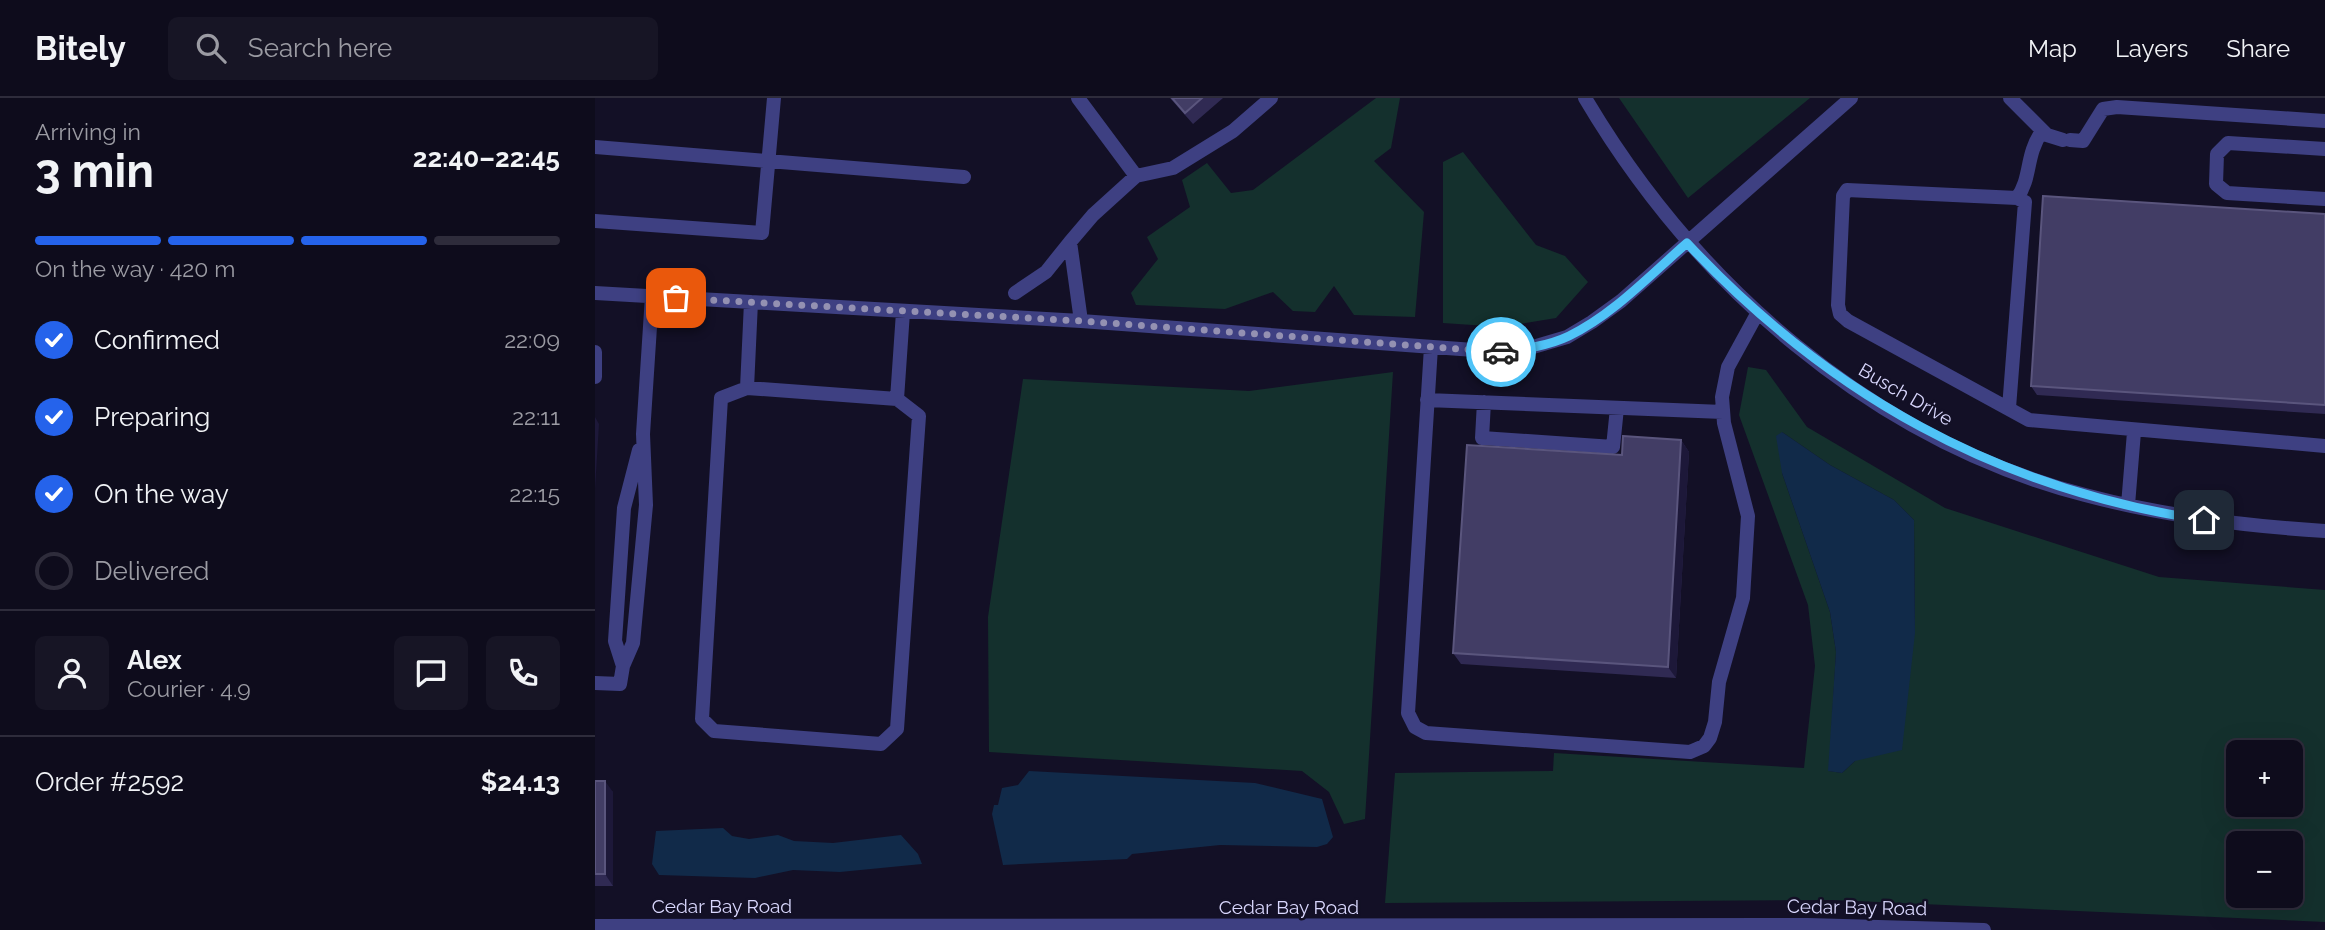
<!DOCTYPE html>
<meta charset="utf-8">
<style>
:root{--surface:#0e0c1c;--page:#171525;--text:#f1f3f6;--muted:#9b9ba3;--line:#2e2c3b;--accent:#2563eb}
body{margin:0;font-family:Raleway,sans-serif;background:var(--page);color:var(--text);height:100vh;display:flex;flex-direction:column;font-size:26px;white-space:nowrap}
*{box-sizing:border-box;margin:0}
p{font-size:23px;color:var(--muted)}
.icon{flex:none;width:38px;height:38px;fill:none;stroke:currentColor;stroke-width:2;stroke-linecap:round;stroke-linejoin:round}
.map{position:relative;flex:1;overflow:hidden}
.sheet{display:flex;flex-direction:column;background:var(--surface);width:595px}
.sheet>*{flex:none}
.controls{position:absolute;left:1631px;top:642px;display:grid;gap:14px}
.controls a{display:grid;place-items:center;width:77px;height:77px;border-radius:10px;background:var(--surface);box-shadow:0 7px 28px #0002,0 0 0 2px var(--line);font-size:35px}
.pin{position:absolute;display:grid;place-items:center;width:60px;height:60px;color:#fff;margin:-30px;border-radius:14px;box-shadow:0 4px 10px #0006}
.courier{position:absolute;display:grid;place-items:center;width:70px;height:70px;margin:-35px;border:5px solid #4fc3f7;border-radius:50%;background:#fff;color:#222;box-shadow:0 2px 9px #0007}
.headline em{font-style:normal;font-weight:700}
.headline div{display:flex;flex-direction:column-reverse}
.headline{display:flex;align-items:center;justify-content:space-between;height:119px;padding:0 35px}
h1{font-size:46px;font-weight:700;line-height:52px}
.bar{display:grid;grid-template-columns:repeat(4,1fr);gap:10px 7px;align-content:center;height:84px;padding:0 35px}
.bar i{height:9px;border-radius:5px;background:var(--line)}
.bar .current{background:var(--accent)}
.bar p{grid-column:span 4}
.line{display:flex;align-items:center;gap:18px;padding:0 35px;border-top:2px solid var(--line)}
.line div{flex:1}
.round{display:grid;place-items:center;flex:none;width:74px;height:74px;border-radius:10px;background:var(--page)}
ol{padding:0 35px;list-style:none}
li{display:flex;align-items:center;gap:21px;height:77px}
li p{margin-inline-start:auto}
li .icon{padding:7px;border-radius:50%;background:var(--accent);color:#fff;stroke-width:4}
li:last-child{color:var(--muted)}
li i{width:38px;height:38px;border:4px solid var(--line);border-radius:50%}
header{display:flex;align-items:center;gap:42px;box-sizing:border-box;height:98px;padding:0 35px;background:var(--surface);border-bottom:2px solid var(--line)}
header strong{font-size:33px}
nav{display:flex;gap:38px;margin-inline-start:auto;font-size:24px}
.search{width:490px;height:63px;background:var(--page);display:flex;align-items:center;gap:18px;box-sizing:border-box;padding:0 24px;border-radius:10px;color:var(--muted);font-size:26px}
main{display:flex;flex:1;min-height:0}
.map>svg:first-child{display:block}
</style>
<header>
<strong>Bitely</strong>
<div class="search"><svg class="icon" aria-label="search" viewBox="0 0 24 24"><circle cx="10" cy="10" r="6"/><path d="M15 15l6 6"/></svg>Search here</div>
<nav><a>Map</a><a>Layers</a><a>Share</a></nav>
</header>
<main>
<section class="sheet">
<div class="headline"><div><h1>3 min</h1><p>Arriving in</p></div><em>22:40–22:45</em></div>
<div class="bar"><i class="current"></i><i class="current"></i><i class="current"></i><i></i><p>On the way · 420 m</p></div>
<ol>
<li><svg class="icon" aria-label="check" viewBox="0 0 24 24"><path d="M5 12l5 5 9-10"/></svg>Confirmed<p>22:09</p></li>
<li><svg class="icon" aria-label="check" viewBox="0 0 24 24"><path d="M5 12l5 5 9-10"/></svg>Preparing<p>22:11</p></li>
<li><svg class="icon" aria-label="check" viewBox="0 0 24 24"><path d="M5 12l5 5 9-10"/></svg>On the way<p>22:15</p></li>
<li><i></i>Delivered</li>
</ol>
<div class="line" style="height:126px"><a class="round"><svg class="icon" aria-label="person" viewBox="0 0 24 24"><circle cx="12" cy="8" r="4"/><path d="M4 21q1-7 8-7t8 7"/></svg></a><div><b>Alex</b><p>Courier · 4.9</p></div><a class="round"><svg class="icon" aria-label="chat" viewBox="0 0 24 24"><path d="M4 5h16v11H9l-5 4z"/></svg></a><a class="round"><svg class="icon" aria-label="phone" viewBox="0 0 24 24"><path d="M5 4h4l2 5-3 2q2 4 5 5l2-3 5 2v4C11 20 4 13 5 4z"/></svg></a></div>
<div class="line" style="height:91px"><div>Order #2592</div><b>$24.13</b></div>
</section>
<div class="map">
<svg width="1730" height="832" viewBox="0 0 1730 832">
<rect width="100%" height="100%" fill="#131026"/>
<!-- green -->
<path fill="#14302d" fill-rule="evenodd" d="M781,0H805L796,50L779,63L829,114L820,219L759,217L739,188L720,214L698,213L678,194L630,211L541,207L536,195L563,161L552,139L595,109L587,82L612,65L636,95L658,92Z
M1024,0H1215L1093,100Z
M868,54L941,147L970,158L993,184L961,220L907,229L848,225V64Z
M1153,269L1171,272L1212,329L1350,410L1564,479L1730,492V824L1238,802L790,805L800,675L958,673L959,655L1209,670L1220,568L1213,507L1144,317ZM1187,334L1235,367L1299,402L1319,422L1320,535L1260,663L1247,675L1234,673L1241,554L1235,514L1187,375ZM1643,654H1696V707H1643ZM1643,746H1696V798H1643Z
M798,274L770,721L749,726L734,694L707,673L394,654L393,519L428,281L654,293Z"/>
<!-- water -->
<path fill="#112a49" d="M1187,334L1235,367L1299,402L1319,422L1320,535L1307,652L1260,663L1247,675L1233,673L1241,554L1235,514L1187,375L1181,338Z
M434,673L660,685L727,701L738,739L732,746L722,749L625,747L537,756L532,761L408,767L397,716L399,707H403L407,690L423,687Z
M128,730L137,738L154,741L183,737L199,743L238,745L306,737L323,756L327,766L245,774L198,772L160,780L64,777L57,766L61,733Z"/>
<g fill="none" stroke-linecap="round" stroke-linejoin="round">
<!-- minor -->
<path stroke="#3e4082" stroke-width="14" d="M483,0L541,78
M990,0C1100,186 1277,342 1490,397C1569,418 1649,428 1730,433
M1415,0L1452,37L1468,42
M1475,42L1488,43L1508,11L1522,9L1730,23
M0,49L369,79
M1730,51L1633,45L1622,56L1621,86L1632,95L1730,101
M1422,100C1437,79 1430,58 1447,33
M0,123L167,135L179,0
M0,195L486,223L906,254L938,249L972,239L997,224L1026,203L1256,0
M420,195L451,174L475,144
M156,204L152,290L302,301L308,214
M486,223L475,144L498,117L541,78L578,70L638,33L676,0
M836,249L813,615L820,629L831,635L1095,654L1109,648L1115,640L1120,624L1124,584L1148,500L1153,418L1129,325L1127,299L1133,269L1162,216
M0,254V279
M152,290L126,300L107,621L119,633L286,646L302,631L324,318L302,301
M832,302L1128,314
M889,304L887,340L1018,349L1022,310
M1414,310L1430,104L1422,100L1252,92L1248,98L1243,207L1245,216L1253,223L1434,322L1730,348
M1533,407L1539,334
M28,568L20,543L29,410L44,352
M0,585L25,586L28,568L38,545L51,407L48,336L57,198
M0,828L1213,827L1389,832"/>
</g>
<!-- wall -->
<path fill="#302a53" d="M575,0H628L598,26Z
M1730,116V316L1442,297L1436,288Z
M1086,342L1094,354L1081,580L866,566L858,555L1027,357Z
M0,683L18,694V788H0Z"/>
<!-- shaded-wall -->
<path fill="#1d1839" d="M0,319L4,326L0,391Z
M1086,342L1094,354L1081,580L1073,569Z
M10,683L18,694V788L10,776Z"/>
<!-- building -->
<path fill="#423d65" stroke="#5a557d" stroke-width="2" d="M577,0H607L590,15Z
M1448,98L1730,116V307L1436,288Z
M1028,338L1086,342L1073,569L858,555L872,347L1027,357Z
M0,683H10V776H0Z"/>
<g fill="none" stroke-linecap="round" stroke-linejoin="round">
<!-- done -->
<path stroke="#9491b2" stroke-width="7" stroke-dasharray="0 12.6" d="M81,200L486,223L906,254"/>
<!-- route -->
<path stroke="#4fc3f7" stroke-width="9" d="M906,254C929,251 953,248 974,238C1019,216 1055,177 1092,145C1234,297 1402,391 1609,422"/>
</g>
<g text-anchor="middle" stroke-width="5" stroke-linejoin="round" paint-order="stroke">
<!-- street labels -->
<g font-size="19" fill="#d9d7fd" stroke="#131026">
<text transform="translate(1311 296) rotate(30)" y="7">Busch Drive</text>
<text x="127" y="815">Cedar Bay Road</text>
<text x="694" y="816">Cedar Bay Road</text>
<text transform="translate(1262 809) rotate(1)" y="7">Cedar Bay Road</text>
</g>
</g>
</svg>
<div class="controls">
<a>+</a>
<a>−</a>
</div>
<div class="pin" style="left:81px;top:200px;background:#ea580c"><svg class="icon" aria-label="bag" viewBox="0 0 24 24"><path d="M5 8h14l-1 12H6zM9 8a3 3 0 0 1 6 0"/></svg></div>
<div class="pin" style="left:1609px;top:422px;background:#1f2937"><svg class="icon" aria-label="home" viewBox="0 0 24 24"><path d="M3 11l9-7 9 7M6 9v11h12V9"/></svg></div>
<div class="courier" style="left:906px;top:254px"><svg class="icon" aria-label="car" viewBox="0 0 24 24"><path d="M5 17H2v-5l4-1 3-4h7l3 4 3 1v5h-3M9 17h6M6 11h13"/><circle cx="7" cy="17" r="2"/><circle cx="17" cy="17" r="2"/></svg></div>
</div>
</main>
